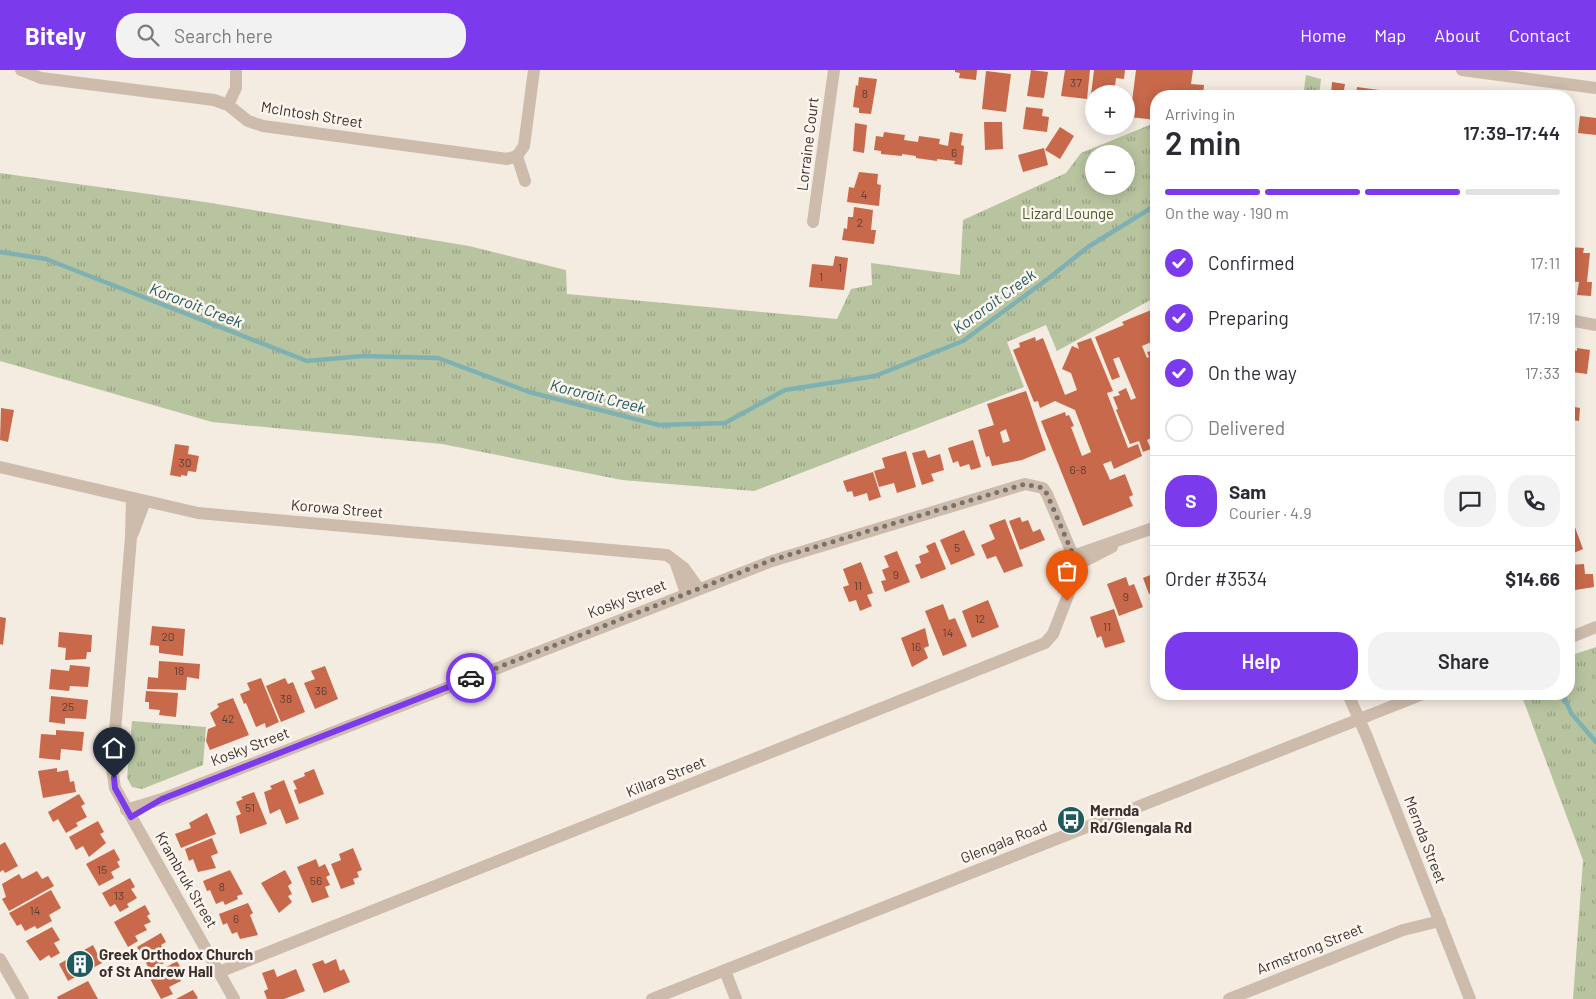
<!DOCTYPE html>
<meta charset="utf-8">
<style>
:root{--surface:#fff;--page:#f2f2f3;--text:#2b2b33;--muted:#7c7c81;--line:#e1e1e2;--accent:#7c3aed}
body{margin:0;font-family:Barlow,sans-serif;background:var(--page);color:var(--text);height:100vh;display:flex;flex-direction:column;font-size:19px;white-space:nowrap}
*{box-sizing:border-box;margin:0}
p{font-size:16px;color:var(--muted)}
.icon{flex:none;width:28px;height:28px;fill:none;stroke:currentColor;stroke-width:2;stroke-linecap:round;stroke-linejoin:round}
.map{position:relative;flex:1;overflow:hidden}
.panel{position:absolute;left:1150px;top:20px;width:425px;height:610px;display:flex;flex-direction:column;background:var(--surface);border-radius:20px;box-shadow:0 2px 12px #0003}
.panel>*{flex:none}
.tools{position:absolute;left:1085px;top:15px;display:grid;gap:10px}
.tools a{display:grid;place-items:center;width:50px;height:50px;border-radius:50%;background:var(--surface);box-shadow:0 2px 12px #0003;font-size:25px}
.pin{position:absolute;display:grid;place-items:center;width:42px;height:42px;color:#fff;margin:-51px -21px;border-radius:50% 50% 50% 0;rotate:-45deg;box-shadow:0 0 5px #0007}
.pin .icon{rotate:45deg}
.courier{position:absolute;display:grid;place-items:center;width:50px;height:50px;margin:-25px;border:4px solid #7c3aed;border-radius:50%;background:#fff;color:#222;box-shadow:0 1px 6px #0007}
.headline em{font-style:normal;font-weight:600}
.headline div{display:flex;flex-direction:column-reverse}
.headline{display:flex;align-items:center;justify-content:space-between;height:85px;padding:0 15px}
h1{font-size:32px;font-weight:600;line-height:38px}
.bar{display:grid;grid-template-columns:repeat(4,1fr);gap:8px 5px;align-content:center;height:60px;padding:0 15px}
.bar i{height:6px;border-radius:4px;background:var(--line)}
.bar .selected{background:var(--accent)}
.bar p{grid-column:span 4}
.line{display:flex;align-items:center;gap:12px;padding:0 15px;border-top:1px solid var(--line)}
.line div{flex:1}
.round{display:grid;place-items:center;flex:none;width:52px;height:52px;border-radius:20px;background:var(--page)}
ol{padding:0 15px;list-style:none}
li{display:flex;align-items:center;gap:15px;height:55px}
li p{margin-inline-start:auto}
li .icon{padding:5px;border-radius:50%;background:var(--accent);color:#fff;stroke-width:4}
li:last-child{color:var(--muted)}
li i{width:28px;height:28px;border:2px solid var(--line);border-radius:50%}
.cta{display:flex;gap:10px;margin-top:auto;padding:10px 15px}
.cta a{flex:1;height:58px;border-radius:20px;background:var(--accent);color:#fff;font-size:20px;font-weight:600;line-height:58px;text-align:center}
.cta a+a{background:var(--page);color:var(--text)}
header{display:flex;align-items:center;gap:30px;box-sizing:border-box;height:70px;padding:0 25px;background:var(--accent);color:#fff}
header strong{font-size:24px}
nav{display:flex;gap:28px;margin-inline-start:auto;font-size:18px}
.search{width:350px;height:45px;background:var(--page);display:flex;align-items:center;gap:12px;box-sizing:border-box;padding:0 18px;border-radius:20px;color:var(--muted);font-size:19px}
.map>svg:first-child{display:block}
</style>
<header>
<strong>Bitely</strong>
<div class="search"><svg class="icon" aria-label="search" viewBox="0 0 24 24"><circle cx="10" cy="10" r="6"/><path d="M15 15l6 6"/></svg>Search here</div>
<nav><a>Home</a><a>Map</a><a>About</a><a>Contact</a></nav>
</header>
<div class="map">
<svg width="1596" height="929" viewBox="0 0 1596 929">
<defs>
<pattern id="grass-tufts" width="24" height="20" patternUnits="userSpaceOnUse" patternTransform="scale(1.25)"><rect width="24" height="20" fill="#b8c4a0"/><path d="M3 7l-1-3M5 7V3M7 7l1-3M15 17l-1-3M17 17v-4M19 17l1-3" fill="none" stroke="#97a083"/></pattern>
</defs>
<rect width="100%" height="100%" fill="#f4ebe1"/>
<!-- grass -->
<path fill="url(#grass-tufts)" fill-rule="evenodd" d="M1306,5L1321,9L1319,26H1303Z
M1152,54L1156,55V227L1057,281L1046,255L1007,272L1024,317L754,421L622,410L442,374L212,352L0,291V103L205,132L469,176L566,200L567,224L837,249L851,219L872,215L871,193L960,205L963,150L1066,103L1081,83ZM1094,84H1126V116H1094Z
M1596,577V929H1573L1583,790L1521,624H1569V586Z
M132,651L206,657L203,695L142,719L132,717L127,708Z"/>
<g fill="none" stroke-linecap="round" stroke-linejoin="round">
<!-- stream -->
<path stroke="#7fb0b2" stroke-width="4.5" d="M0,182L46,189L307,291L363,286L438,288L529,322L659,355L725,353L785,320L875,306L963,271L1049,208L1088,177L1156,135
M1563,624L1571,643L1596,672"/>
</g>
<!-- building -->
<path fill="#c8694b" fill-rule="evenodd" d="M955,0H977L976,10L959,8L960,3L955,2Z
M1031,0L1048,2L1044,28L1027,26Z
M1065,0H1090L1087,29L1061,26Z
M1094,0H1125L1124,9L1116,8L1114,23L1094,24V34L1090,33Z
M1136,0H1193L1191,14L1204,15L1203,26H1156V50L1130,47Z
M986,1L1011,4L1006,42L982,39Z
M859,7L877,9L871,44L859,43V38L853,37L856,15L858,16Z
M1332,12L1345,14L1343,26H1322L1323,23L1331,24Z
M1357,17L1379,20V26H1356Z
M1026,37L1043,39L1042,46L1049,47L1047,62L1023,59Z
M1580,46L1596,48V65L1578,63Z
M984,52H1002L1003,79L985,80Z
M855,53L867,55L864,83L853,81Z
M1060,57L1074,66L1060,89L1045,80Z
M884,62L905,65L904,70L918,72L919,66L940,69L939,74L948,76L950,62L963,64L961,75L964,76L962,95L954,94L955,91L937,89V91L916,88V86L902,84V86L881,84V81L874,80L876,66L883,67Z
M1044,78L1048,95L1023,102L1018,85Z
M859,102L878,104L877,114L881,115L879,136L847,132L849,117L854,118Z
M854,137L873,140L871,160H876L874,174L842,170L844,158L847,159L848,147H853Z
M1570,177L1584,178L1583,183H1590L1587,212H1592L1591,226L1577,225L1579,212L1569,211Z
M835,186L848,188L844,220L809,217L812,194L833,196Z
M1156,238V270L1142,276L1147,288L1149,287L1147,282L1156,280V380L1151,368L1147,370L1151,379L1143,382L1139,371L1130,374L1116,340L1118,339L1113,327L1120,325L1118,322L1126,318L1131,330L1136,328L1119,287L1113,289L1120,307L1112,310L1095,267L1124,255L1122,252Z
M1035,267L1036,271L1043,268L1065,325L1077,320L1071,303L1062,299L1072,276L1079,279L1077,273L1091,268L1113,321L1107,323L1128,378L1138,374L1142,386L1114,399L1111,391L1103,394L1110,410L1125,404L1133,425L1129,427L1133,436L1083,456L1041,351L1065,342L1066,346L1069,345L1074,356L1071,357L1082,386L1091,382L1075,340L1055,331L1040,338L1038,331L1034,332L1013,280L1020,277L1019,273Z
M1577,278L1590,280L1587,304L1572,302V304H1569V289L1572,290L1573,280L1577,281Z
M1026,321L1046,380L1022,390L992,396L989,386L986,387L978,360L994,355L987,334ZM1006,359L1010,371L1003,373L1000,362Z
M1569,336L1580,338L1579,351L1572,350L1571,358L1569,357Z
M1,338L14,340L8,372L0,370Z
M973,370L981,397L971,400L969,394L960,397L958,391L953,393L948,378Z
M175,374L189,376L188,384L199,386L196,402L188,401L187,406L181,405V407L170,405Z
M925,380L928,388L940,384L944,400L931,404L934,411L922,415L912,383Z
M906,381L916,417L897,423L894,413L879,417L874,401L885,398L882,388Z
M873,402L881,427L869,431L867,423L854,427L852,421L847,422L843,411Z
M1020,447L1022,452L1028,450L1033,462L1040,459L1045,470L1020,480L1009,451Z
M1005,449L1023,496L1004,503L996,486L987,489L981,475L995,469L989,455Z
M1573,452L1583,479L1569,485V453Z
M964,460L975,485L951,495L940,470Z
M935,472L946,499L921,509L915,495L921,493L919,486L929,482L926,476Z
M897,481L910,512L885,522L881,511L886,510L882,500L889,497L884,486Z
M861,492L873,523L867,525L872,536L860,541L856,530L849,532L843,517L849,515L843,499Z
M1584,494L1585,504H1593L1594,517L1569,521V495Z
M1156,495V521L1149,524L1143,508L1155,503L1152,496Z
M1126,507L1129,516L1134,514L1143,537L1119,546L1107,514Z
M988,530L999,557L972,568L962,541Z
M943,534L949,550L955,548L967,576L943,586L925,541Z
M1114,539L1125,572L1105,578L1101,566L1097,568L1090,547Z
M0,547L6,548L3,575L0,574Z
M152,556L185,559L183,586L159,583V576L150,575Z
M925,558L929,576L924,578L928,588L912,597L901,568Z
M59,562L92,565L91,582H87L86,589L65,590L66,578L58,577Z
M159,591L200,594L199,609L187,607L186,620L147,619L148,607L158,608Z
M70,595L90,597L88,617L70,616L69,621L49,619L51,599L69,601Z
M325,596L338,629L315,639L304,613L315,609L311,601Z
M261,608L279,652L266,658L265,653L256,657L246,633L244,634L240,624L250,620L247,613Z
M285,608L288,614L293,612L305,642L281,652L266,616Z
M146,621L178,623L176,647L159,645L160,640L149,639V632H145Z
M51,626L88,630L86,649L65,648V654L49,652Z
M233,628L249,665L210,680L206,671L208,659L216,656L210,643L219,637L217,634Z
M56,660L84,662L82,681L61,679L60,690L39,688L41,664L56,665Z
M57,698V702L68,700L70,712L74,711L76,722L43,728L38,701Z
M314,699L324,724L299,734L294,720L297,719L293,711L305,706L304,703Z
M284,710L299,749L286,754L280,739L270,744L264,722L272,719L270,716Z
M254,722L267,754L240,764L236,746L241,744L236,732L243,729L241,727Z
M79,724L85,734L81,736L87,747L76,753L78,756L66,763L58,749L53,752L48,742Z
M207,743L216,764L181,778L175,764L191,758L189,753Z
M98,751L104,762L100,764L106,773L89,787L83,776L76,780L69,767Z
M212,768L218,783L211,786L216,798L198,802L193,789L189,791L185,779Z
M5,772L18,796L5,803L3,800L0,802V775Z
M353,778L362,800L357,802L359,807L353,809L355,814L341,819L331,794L341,790L339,784Z
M114,779L120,790L117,792L120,797L111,802L114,808L99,816L86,794Z
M316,789L319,797L325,794L330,805L326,807L330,815L325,817L329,827L312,833L297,797Z
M230,800L243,824L237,826L238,829L225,835L223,831L216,834L210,820L207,821L203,811Z
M285,800L292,813L288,816L292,824L288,826L292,832L279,843L261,813Z
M37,801L42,809L48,806L54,816L9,841L2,829L6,827L2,814L19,804L22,809Z
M130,808L135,817L131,819L137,828L127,834L129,837L120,842L115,834L110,837L102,823Z
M51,820L61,838L49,845L52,851L37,859L35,856L25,861L21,854L17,856L9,843Z
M248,833L253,843L250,845L258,865L240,869L237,862L232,864L227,853L223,855L219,844Z
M145,835L150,844L147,846L151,852L144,855L147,860L135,866L138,871L128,877L114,852Z
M52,857L60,870L54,873L60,883L51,888L49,885L40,891L26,871Z
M161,863L166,872L161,875L167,884L161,887L164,893L150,900L137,877Z
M93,875L102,893L68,911L59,894Z
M336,889L340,901L344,899L350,912L324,923L312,894L323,890L325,894Z
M177,891L183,902L178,905L181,911L169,917L173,924L161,929L149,907Z
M274,899L277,907L296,899L305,921L284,929H267L264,921L268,919L262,903Z
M88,911L98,929H58L57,927Z
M193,920L198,928L196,929H176Z"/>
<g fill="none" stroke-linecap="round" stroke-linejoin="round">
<!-- minor -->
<path stroke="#cdbbac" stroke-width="12" d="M21,0L41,8L214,30L228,35L248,51L263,56L507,89L517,86
M1462,0L1596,18
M228,35L236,18V0
M525,111L517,86L524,76L534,0
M813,152L834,0
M1569,250L1596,255
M0,397L198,443L667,485L684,498L699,519
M132,428L131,467L112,698L115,718L234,929
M133,463L145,431
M1073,486L1156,457
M676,494L686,523
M1077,495L1112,477
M1569,568L1596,557
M1348,624L1367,667L1470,929
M126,740L162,729L772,491L1025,414L1043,418L1047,424L1077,495V502L1053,564L1045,573L219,902
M0,889L23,929
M725,901L736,929
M652,929L1423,624
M1229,929L1403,860L1440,851"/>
</g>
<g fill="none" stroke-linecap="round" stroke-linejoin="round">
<!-- done -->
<path stroke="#7c716b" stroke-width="5" stroke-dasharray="0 9" d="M471,608L772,490L1025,414L1043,418L1047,424L1077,494L1075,512L1067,531"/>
<!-- route -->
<path stroke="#7c3aed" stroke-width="6" d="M114,708L115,718L131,747L162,729L471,608"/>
</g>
<!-- icons -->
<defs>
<symbol id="bus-disc" viewBox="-11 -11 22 22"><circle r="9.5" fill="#1f5a5e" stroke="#fbf5ee"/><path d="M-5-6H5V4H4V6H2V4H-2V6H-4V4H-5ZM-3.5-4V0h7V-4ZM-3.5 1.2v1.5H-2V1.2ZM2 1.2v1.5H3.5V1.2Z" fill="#fff"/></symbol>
<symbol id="building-disc" viewBox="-11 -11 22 22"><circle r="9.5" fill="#1f5a5e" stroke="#fbf5ee"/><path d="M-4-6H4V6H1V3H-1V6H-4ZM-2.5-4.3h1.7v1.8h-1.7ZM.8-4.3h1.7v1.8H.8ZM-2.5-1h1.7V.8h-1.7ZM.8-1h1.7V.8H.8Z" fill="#fff"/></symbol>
</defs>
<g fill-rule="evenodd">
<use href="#bus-disc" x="1055" y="734" width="32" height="32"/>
<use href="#building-disc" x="64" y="878" width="32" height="32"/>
</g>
<g text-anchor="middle" stroke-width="5" stroke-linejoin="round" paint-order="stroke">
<!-- number labels -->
<g font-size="12" fill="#5e3e33">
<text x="1076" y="17">37</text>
<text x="865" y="28">8</text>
<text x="954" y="87">6</text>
<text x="864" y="129">4</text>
<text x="860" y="157">2</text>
<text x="840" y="202">1</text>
<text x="821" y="211">1</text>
<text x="185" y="397">30</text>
<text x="1078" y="404">6-8</text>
<text x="957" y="482">5</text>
<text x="896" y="509">9</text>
<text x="858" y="520">11</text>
<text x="1126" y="531">9</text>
<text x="980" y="553">12</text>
<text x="1107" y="561">11</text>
<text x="948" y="567">14</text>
<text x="168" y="571">20</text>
<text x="916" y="581">16</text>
<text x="179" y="605">18</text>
<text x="321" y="625">36</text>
<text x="286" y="633">38</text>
<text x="68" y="641">25</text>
<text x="228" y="653">42</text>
<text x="250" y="742">51</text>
<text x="102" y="804">15</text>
<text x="316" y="815">56</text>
<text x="222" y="821">8</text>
<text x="119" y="830">13</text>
<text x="35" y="845">14</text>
<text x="236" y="853">6</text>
</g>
<!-- street labels -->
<g font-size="15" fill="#3b302b" stroke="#fbf5ee">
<text transform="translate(312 45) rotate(9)" y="5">McIntosh Street</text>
<text transform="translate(808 74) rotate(-83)" y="5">Lorraine Court</text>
<text transform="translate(337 439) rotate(5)" y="5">Korowa Street</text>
<text transform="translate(627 529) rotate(-21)" y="5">Kosky Street</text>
<text transform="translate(250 677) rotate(-21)" y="5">Kosky Street</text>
<text transform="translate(666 707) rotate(-22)" y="5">Killara Street</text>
<text transform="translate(1425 770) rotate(69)" y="5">Mernda Street</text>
<text transform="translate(1004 772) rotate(-22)" y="5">Glengala Road</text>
<text transform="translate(186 810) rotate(60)" y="5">Krambruk Street</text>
<text transform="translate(1310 879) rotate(-22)" y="5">Armstrong Street</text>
</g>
<!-- park labels -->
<g font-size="15" fill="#4a5a2e" stroke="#fbf5ee">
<text x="1068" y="149">Lizard Lounge</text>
</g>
<!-- poi labels -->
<g font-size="15" font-weight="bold" fill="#3b302b" stroke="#fbf5ee" text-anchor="start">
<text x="1090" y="746">Mernda<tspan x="1090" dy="17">Rd/Glengala Rd</tspan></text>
<text x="99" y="890">Greek Orthodox Church<tspan x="99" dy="17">of St Andrew Hall</tspan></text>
</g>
<!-- water labels -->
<g font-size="16" font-style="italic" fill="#1f5a5e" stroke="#fbf5ee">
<text transform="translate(994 231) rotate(-36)" y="6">Kororoit Creek</text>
<text transform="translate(196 235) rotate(21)" y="6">Kororoit Creek</text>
<text transform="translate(598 326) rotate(14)" y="6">Kororoit Creek</text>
</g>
</g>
</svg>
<div class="tools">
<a>+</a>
<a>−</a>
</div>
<div class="pin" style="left:1067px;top:531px;background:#ea580c"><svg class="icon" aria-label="bag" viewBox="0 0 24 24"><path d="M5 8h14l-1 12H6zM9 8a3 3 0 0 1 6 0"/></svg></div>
<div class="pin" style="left:114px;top:708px;background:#1f2937"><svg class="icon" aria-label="home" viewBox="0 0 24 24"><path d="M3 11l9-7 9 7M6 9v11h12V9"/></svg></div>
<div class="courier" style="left:471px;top:608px"><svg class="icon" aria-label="car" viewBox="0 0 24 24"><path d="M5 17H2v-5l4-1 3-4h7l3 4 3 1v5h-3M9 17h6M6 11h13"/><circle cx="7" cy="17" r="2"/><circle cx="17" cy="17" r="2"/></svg></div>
<section class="panel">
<div class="headline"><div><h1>2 min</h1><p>Arriving in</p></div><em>17:39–17:44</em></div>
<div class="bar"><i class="selected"></i><i class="selected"></i><i class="selected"></i><i></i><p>On the way · 190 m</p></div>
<ol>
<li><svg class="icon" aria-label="check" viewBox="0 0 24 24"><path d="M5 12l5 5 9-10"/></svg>Confirmed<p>17:11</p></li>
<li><svg class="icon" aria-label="check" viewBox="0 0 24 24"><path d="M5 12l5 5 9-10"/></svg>Preparing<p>17:19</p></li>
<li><svg class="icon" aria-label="check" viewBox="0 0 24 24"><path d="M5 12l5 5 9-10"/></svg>On the way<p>17:33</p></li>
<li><i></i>Delivered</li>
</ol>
<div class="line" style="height:90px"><b class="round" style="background:var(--accent);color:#fff">S</b><div><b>Sam</b><p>Courier · 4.9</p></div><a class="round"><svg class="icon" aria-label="chat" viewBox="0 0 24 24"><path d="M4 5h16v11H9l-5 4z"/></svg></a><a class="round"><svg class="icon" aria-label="phone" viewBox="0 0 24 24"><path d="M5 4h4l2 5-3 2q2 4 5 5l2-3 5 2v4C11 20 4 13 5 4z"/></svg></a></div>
<div class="line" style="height:65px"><div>Order #3534</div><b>$14.66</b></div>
<div class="cta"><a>Help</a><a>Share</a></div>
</section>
</div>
